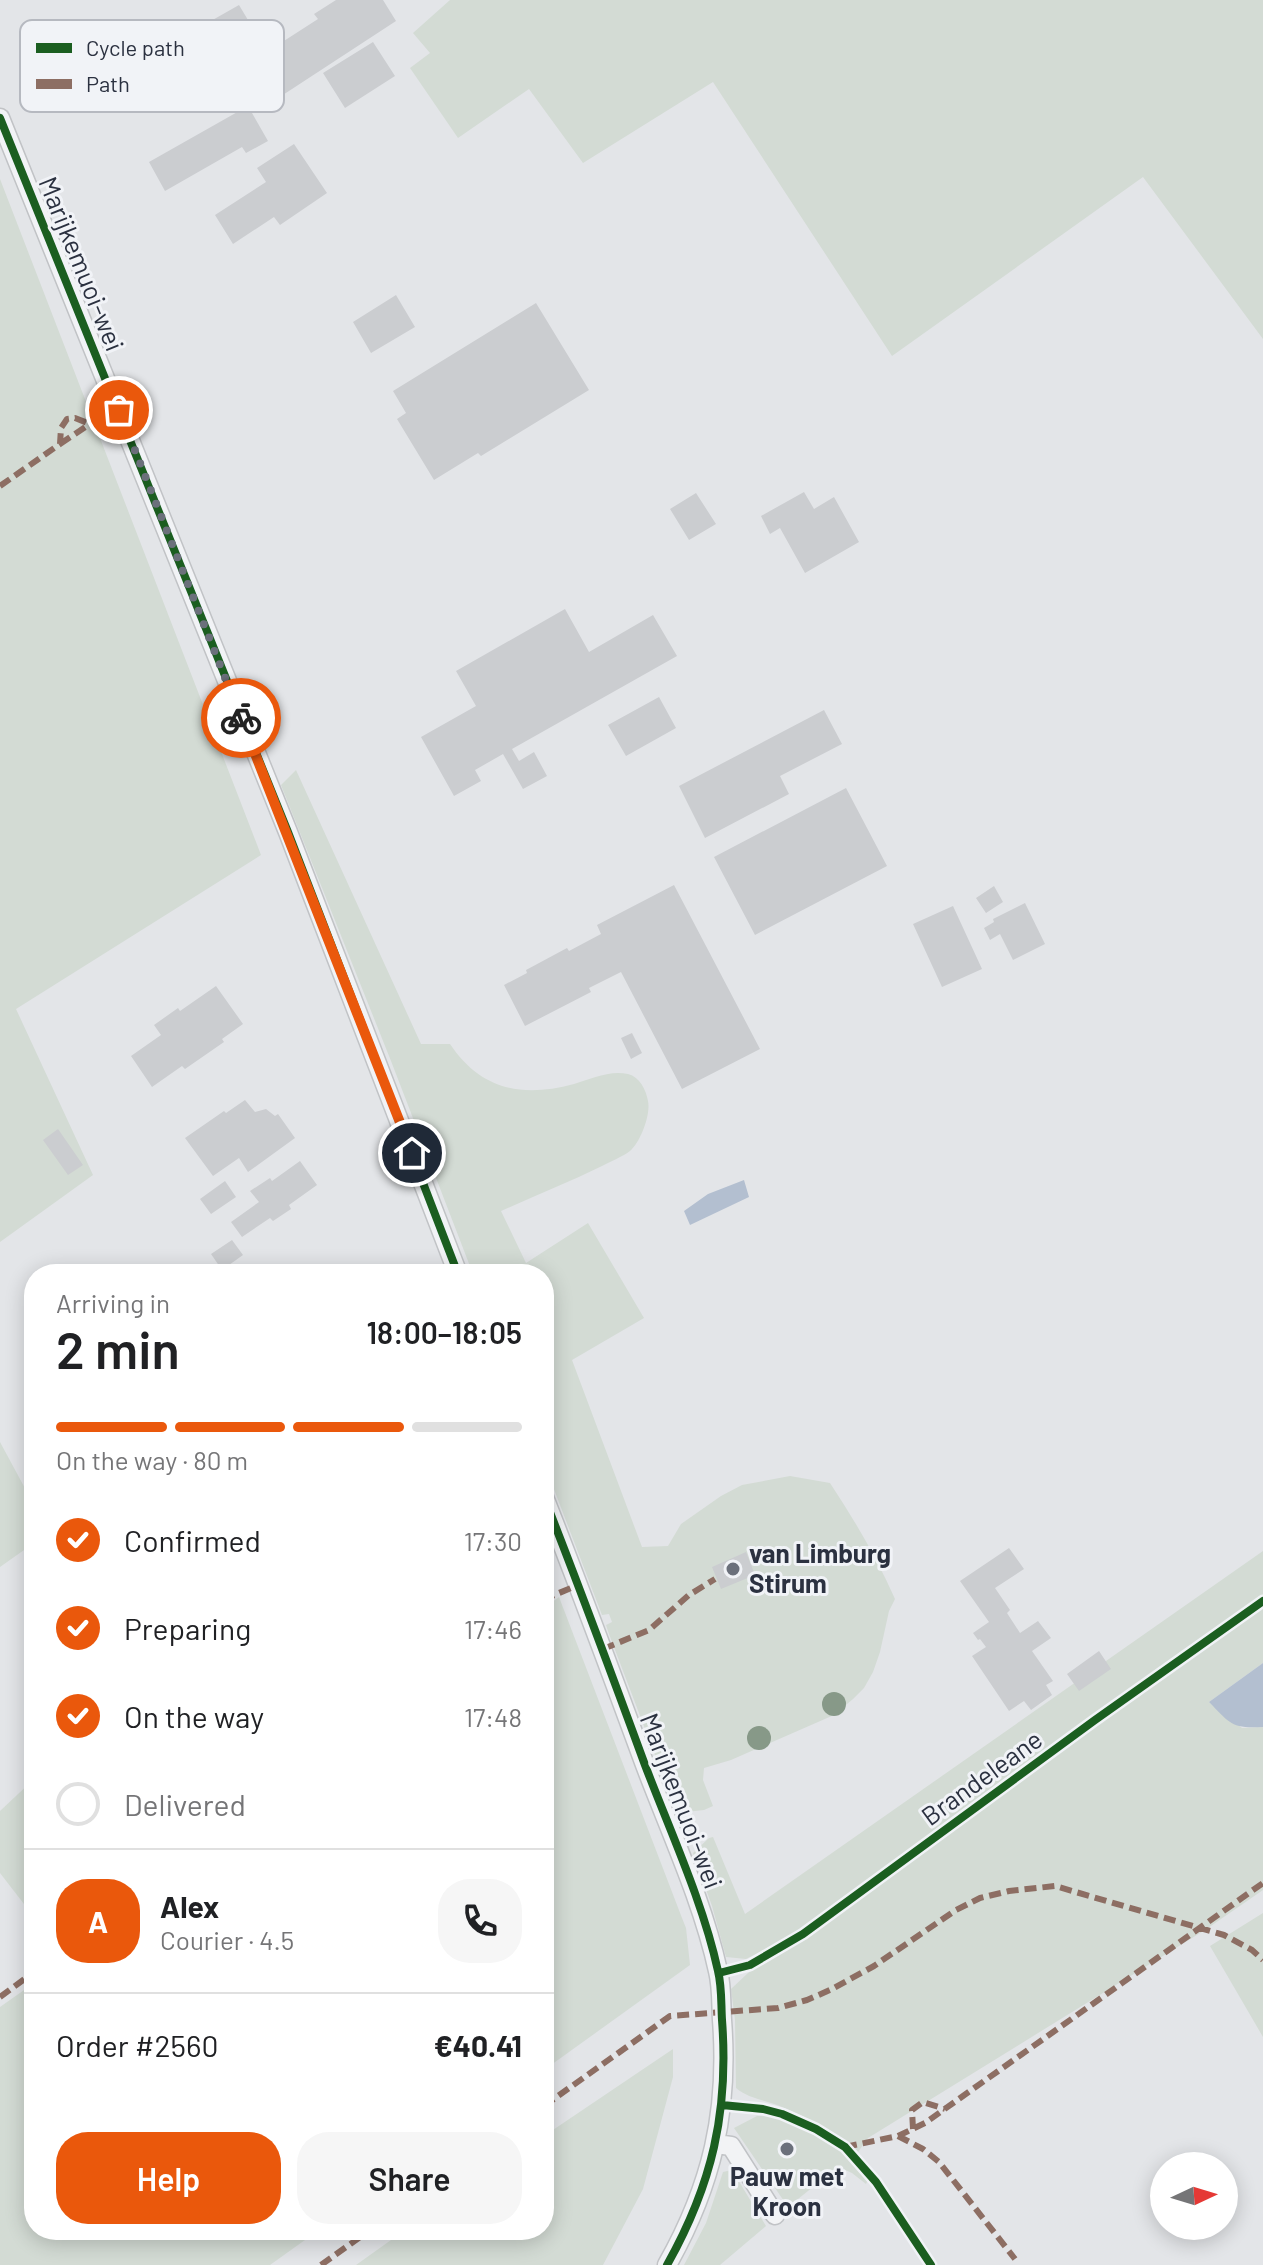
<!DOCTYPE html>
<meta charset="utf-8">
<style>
:root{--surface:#fff;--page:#f6f6f6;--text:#202124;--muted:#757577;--line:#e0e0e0;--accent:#ea580c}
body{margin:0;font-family:Barlow,sans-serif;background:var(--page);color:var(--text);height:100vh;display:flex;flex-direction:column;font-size:30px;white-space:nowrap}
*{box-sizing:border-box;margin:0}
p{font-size:26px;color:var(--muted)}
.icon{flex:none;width:44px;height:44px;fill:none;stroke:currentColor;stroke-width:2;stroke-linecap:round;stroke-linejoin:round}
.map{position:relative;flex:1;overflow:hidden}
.sheet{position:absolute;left:24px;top:1264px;width:530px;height:976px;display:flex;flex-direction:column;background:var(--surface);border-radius:32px;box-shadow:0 4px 20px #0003}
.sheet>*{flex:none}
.needle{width:52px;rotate:86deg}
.buttons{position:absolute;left:1150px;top:2152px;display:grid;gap:16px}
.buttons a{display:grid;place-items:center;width:88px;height:88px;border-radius:50%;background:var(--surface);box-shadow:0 4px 20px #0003;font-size:40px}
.pin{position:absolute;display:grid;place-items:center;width:68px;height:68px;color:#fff;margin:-34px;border:4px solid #fff;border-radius:50%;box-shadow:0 2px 8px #0007}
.courier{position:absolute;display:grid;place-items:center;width:80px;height:80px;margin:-40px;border:6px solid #ea580c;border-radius:50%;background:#fff;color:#222;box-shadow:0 2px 10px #0007}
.head em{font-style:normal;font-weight:600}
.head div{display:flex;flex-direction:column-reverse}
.head{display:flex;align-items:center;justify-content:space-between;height:136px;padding:0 32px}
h1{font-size:52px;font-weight:600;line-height:60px}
.bar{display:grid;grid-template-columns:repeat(4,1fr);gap:12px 8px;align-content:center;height:96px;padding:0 32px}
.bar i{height:10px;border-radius:6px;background:var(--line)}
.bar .active{background:var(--accent)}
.bar p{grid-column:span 4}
.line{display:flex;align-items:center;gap:20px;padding:0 32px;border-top:2px solid var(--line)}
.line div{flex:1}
.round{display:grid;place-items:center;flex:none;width:84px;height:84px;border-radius:32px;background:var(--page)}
ol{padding:0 32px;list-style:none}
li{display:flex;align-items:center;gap:24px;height:88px}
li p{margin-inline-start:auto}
li .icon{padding:8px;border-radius:50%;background:var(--accent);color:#fff;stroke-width:4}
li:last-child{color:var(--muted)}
li i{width:44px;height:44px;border:4px solid var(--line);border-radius:50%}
.cta{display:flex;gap:16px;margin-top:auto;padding:16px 32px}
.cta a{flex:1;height:92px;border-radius:32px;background:var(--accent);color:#fff;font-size:32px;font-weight:600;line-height:92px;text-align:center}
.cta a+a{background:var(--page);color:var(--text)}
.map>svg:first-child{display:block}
</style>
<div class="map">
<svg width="1263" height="2265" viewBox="0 0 1263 2265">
<rect width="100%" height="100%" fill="#e3e5e8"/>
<!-- green -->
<path fill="#d3dbd4" d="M450,0H1263V339L1143,177L892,356L713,82L583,163L529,89L458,138L410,68L430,53L413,33Z
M0,179L261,855L16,1009L93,1175L0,1242Z
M296,770L421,1044H450C481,1090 522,1098 574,1084C591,1079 609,1070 628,1074C640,1077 646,1090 648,1101C651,1115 640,1143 630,1151C622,1157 611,1161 602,1166C569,1182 535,1196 501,1211L526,1263L588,1223L644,1318L572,1360L642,1547L668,1546L681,1524L721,1496L742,1485L790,1476L830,1483C855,1521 877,1558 895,1599L889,1611L880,1652L873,1672L864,1688L853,1699L834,1715L731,1760L704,1768L703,1780L713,1806L704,1810L677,1813L609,1634L606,1625L612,1622L609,1614L602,1615L544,1463V1274H473L391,1061L281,785Z
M0,1442L34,1505V1543L0,1567Z
M1263,1551V1663L1209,1702L1242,1728L1263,1727V1890L1205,1930L868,2138L858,2152C835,2133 810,2118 782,2107C766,2100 749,2099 736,2088L735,2020L731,1989L748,1973L764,1963L760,1952L746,1959L726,1957L712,1906L693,1853L709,1838L713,1837L745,1914Z
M559,1597L682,1918L686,1928L690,1965L544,2070V1608Z
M34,1779V1917L0,1873V1811Z
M1263,1913V2037L1210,1946Z
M34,1983V2230H319L270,2265H0V2007Z
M673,2049V2077L643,2189L603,2265H356L405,2230H544V2136Z
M757,2116C786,2115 830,2139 850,2160C857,2166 862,2173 868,2180L866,2184L852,2173L838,2167L788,2207L734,2128Z
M732,2170L766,2226L720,2265H684L706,2223L723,2172Z"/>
<!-- water -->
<path fill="#b3bfd0" d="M744,1180L749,1197L690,1225L684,1211L708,1194Z
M1263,1663V1727C1231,1729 1230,1723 1209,1702Z"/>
<!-- building -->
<path fill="#cbcdd0" d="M336,0H383L396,21L266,106L242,68L318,19L314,14Z
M239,5L254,30L231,43L234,50L213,62L195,30Z
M373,42L395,76L345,108L323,73Z
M248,106L268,141L246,153L242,147L165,191L149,162Z
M294,144L327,193L280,225L274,217L233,244L215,215L266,182L257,168Z
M396,295L415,327L371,353L353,322Z
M536,303L589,390L481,456L478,453L434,480L397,419L406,413L393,391Z
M804,492L814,509L834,497L859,542L805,573L780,528L770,534L761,516Z
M696,493L716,524L689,540L670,509Z
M565,609L589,652L653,615L677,656L512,749L519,761L534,752L547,776L523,789L503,754L475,770L481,781L454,796L421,737L476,706L456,671Z
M659,697L676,728L626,756L608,725Z
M824,710L842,744L780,776L789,794L705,838L679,786Z
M846,788L887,866L755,935L714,857Z
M674,885L760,1049L682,1089L621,972L589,988L591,992L525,1026L504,985L527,973L526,970L567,948L569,951L601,934L597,925Z
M994,886L1003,902L986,913L976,898Z
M1025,903L1045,944L1013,960L1000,934L990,940L984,928L994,922L993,919Z
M953,906L982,969L942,987L913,924Z
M216,986L243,1024L222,1039L224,1042L185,1069L182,1066L152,1087L131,1056L161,1035L154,1025L178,1008L180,1011Z
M632,1033L642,1053L631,1059L621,1038Z
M245,1100L255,1112L266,1109L275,1116L278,1114L295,1138L248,1172L239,1158L213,1176L185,1138L224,1111L226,1113Z
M58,1129L83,1165L68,1175L43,1140Z
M300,1161L317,1185L289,1205L291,1209L273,1221L270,1218L242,1237L231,1222L259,1202L250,1191L270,1178L272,1181Z
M225,1181L236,1197L211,1214L200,1199Z
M232,1240L243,1255L222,1270L211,1254Z
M1009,1548L1024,1569L995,1588L1010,1610L1007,1613L1020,1633L1038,1621L1051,1638L1032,1651L1053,1681L1046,1685L1052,1695L1031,1710L1024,1701L1009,1711L972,1656L986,1647L980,1639L978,1640L973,1633L989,1622L960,1581Z
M746,1552L755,1575L721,1589L712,1567Z
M1099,1651L1111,1669L1079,1691L1067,1674Z"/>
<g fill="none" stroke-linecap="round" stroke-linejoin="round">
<defs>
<path id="service" d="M0,118L288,832L458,1274
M544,1497C579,1586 612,1675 645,1765C670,1831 703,1902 718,1971C722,1987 721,2004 722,2020C729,2112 712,2185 667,2265
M716,2144L731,2146L775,2215"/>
</defs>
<!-- service casing -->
<use href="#service" stroke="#c1c3c6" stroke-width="21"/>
<!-- service -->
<use href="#service" stroke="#f2f3f5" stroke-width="18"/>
<!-- quiet -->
<path stroke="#8d6e63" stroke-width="6" stroke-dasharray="12 6" stroke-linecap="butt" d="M60,444L90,424L119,410
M0,486L60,444L61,428L67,419L75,418L90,424
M544,1602L552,1596L578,1585
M603,1649L649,1630L689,1595L715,1579
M0,1997L34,1972
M544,2106L670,2016L778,2008L807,2000L830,1990L874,1966L956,1910L980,1898L1009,1891L1055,1886L1224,1935L1252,1950L1263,1960
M913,2129L912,2110L923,2102L945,2109
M898,2136L923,2149L939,2162L1015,2259
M845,2147L898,2136L925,2123L1263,1883
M321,2265L370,2230"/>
<defs>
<path id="cycleway" d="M0,118L288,832L458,1274
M544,1497C579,1586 612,1675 645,1765C670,1831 703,1902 718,1971C722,1987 721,2004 722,2020C729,2112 712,2185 667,2265
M719,1973L750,1965L803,1934L1095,1720L1263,1601
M722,2105L763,2109L782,2114L816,2129L845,2147L876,2182L931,2265"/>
</defs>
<!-- cycleway casing -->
<use href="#cycleway" stroke="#f1f3f7" stroke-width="13"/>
<!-- cycleway -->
<use href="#cycleway" stroke="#1b5e20" stroke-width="8"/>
</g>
<!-- trees -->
<g fill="#879988">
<circle cx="834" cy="1704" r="12"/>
<circle cx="759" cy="1738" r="12"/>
</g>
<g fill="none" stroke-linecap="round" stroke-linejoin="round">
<!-- done -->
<path stroke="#6b707b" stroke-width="8" stroke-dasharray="0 14.4" d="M119,410L241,718"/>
<!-- route -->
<path stroke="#ea580c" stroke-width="10" d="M241,718L412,1153"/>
</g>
<!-- markers -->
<g fill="#6b707b" stroke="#f1f3f7" stroke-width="3">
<circle cx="733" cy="1569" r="8"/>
<circle cx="787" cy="2149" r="8"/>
</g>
<g text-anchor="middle" stroke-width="6" stroke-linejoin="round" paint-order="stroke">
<!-- street labels -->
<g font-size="26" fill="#2b3140" stroke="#f1f3f7">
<text transform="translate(81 264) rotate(68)" y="9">Marijkemuoi-wei</text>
<text transform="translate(982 1778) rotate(-36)" y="9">Brandeleane</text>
<text transform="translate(681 1801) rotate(69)" y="9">Marijkemuoi-wei</text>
</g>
<!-- poi labels -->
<g font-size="26" font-weight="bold" fill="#2b3140" stroke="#f1f3f7" text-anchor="start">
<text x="749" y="1563">van Limburg<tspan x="749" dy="30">Stirum</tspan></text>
<text x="787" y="2186" text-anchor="middle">Pauw met<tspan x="787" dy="30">Kroon</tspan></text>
</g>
</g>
<!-- legend -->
<rect x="20" y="20" width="264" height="92" rx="12" fill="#f1f3f7" stroke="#b6b9c0" stroke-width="2"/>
<rect x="36" y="43" width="36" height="10" fill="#1b5e20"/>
<rect x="36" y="79" width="36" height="10" fill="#8d6e63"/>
<g font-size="22" fill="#2b3140">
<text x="86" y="56">Cycle path</text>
<text x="86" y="92">Path</text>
</g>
</svg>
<div class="buttons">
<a><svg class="needle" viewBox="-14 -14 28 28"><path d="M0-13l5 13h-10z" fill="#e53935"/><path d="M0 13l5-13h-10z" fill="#757577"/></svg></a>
</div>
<div class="pin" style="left:119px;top:410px;background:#ea580c"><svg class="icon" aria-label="bag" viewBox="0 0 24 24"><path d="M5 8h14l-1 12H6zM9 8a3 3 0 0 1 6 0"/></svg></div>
<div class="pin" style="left:412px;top:1153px;background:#1f2937"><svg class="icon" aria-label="home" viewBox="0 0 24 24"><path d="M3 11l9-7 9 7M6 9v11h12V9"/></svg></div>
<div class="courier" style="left:241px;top:718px"><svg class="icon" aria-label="bike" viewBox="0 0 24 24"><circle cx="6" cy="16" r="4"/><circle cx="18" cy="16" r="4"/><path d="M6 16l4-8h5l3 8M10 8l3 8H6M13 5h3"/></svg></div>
<section class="sheet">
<div class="head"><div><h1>2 min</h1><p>Arriving in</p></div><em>18:00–18:05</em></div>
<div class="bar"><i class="active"></i><i class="active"></i><i class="active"></i><i></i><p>On the way · 80 m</p></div>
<ol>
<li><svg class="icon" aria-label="check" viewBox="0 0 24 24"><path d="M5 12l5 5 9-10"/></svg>Confirmed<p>17:30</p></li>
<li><svg class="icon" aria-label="check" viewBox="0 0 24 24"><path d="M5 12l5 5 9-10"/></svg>Preparing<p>17:46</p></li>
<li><svg class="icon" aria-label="check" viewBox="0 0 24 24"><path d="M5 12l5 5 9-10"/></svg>On the way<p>17:48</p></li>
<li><i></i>Delivered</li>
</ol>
<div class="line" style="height:144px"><b class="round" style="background:var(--accent);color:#fff">A</b><div><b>Alex</b><p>Courier · 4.5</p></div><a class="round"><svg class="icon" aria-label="phone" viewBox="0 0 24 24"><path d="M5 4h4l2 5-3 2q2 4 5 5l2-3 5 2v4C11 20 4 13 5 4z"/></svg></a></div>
<div class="line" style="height:104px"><div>Order #2560</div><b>€40.41</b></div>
<div class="cta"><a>Help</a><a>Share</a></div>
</section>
</div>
